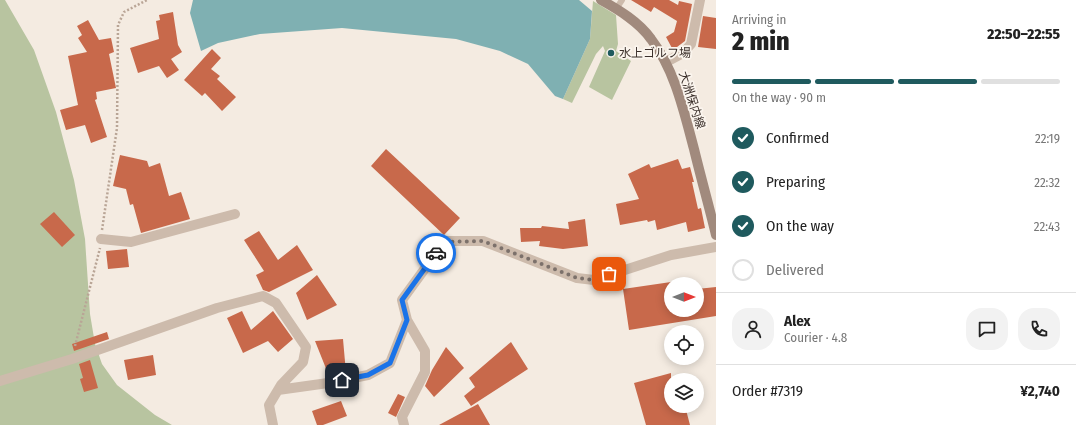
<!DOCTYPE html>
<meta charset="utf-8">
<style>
:root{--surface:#fff;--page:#f2f2f2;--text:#222;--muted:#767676;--line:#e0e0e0;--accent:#1f5a5e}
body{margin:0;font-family:"Fira Sans Condensed","Noto Sans JP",sans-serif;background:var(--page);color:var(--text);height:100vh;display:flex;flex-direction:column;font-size:15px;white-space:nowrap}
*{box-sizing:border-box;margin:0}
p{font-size:13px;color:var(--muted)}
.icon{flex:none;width:22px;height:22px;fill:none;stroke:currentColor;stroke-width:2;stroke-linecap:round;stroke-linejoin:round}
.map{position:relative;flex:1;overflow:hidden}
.drawer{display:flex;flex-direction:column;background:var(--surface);width:360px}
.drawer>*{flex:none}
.needle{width:26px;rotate:90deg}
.tools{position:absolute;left:664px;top:277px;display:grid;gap:8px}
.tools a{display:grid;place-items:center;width:40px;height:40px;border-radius:50%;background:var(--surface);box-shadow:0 2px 10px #0003;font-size:20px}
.pin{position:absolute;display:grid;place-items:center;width:34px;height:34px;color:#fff;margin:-17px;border-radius:8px;box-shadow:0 2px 6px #0006}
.courier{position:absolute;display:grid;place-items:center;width:40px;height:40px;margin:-20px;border:3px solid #1a73e8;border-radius:50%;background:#fff;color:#222;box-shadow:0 1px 5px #0007}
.overview em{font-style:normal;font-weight:800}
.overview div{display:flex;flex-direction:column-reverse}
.overview{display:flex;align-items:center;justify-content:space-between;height:68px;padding:0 16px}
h1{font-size:26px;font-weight:800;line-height:30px}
.bar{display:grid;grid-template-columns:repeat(4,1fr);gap:6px 4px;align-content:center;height:48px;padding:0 16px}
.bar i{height:5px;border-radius:3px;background:var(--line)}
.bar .on{background:var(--accent)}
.bar p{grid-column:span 4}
.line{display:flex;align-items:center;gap:10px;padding:0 16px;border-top:1px solid var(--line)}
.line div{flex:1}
.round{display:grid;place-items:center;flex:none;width:42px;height:42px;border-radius:16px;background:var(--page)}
ol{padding:0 16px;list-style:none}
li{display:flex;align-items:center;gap:12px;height:44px}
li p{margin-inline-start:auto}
li .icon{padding:4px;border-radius:50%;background:var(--accent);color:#fff;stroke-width:4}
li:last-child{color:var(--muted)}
li i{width:22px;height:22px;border:2px solid var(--line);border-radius:50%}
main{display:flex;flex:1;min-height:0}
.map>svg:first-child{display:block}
</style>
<main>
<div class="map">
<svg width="716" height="425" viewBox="0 0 716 425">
<rect width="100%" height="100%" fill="#f4ebe1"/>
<!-- green -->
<path fill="#b8c4a0" d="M0,0H5L34,50L56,112L74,180L85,239L90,314L95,344L102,364L117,385L155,415L172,425H0Z
M593,1L616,15L618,44L616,51L631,61L612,100L589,87L605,51L603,46L596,54L572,103L563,99L590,39Z"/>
<!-- water -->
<path fill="#7fb0b2" d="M193,0H579L592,11L590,39L563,99L555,96L528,64L500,51L456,39L342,28L260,34L218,43L201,51L190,13Z"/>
<!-- building -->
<path fill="#c8694b" d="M631,0H669L678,5L679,1L692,4L685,41L673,50L666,37L674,32L677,21L654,7L651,12Z
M173,12L178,45L182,52L171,59L179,70L167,78L159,66L138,73L130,48L159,39L156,21L160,20L159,15Z
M703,16L716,18V49L698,47Z
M88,20L99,40L111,38L114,52L109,54L116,88L96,92L97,99L95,100L107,137L91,143L85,125L66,130L60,110L78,105L68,56L87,52L78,38L82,35L77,26Z
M212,49L221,58L211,69L220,76L217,79L236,97L222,111L205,93L202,96L184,80Z
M386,149L460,218L444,235L371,166Z
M120,155L147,161L149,167L160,163L169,196L181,192L190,219L141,233L133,204L130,205L126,189L113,186Z
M678,159L682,169L690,167L694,182H692L698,209L701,208L705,228L688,232L686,222L657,230L655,220L648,222L647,220L620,225L616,204L639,199L628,174L649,164L651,168Z
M54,212L75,235L62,247L40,224Z
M585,219L588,246L563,249L539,246L540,241L521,242L520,228H541L542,226L569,229L568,222Z
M259,231L278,260L297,245L313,270L269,292L263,290L256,275L264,271L244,240Z
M127,249L129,267L108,269L106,251Z
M317,275L337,305L307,320L296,293Z
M671,282V310H699L697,289L716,287V316L629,330L623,289Z
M242,311L251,330L273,311L293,339L278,352L268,341L243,353L227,318Z
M107,332L109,339L74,351L72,344Z
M343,339L346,373L329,376L315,341Z
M511,342L528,369L471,406L464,396L475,387L469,378Z
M446,347L464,368L434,397L425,386L432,370Z
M153,355L156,375L128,380L124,360Z
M90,360L98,388L84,392L80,379L83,378L79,364Z
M671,373V406H685L690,425H646L634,383Z
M398,394L405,397L396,417L388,413Z
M341,401L347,416L323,425H317L312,411Z
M478,404L490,425H439Z"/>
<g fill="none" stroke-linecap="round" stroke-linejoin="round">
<!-- path -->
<path stroke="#b9a596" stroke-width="2.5" stroke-dasharray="2 2" stroke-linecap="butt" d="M102,230L117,128L118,25L124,12L147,0
M75,346L100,248"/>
<!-- service -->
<path stroke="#cdbbac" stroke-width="6" d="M616,9L622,0"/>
<!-- minor -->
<path stroke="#cdbbac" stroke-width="10" d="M666,62L683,53L691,44L700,0
M101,239L131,242L235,214
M0,381L72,359L217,308L263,296L276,303L306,347L303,362L281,385L269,405L273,425
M278,390L328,383L368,375L390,363L407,320
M404,425L402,417L425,372V351L407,320L402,300L445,241H483L577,278L594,280L671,255L716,247"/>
<!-- secondary -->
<path stroke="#a18a7d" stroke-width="10" d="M601,0C619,10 639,22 651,39C675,70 684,112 694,149C701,178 709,206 716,235"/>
</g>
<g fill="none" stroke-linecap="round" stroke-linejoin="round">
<!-- done -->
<path stroke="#7c716b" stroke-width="4" stroke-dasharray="0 7.2" d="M436,253L445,242L483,241L577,278L594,280L609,274"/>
<!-- route -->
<path stroke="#1a73e8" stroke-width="5" d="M342,380L368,375L390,363L407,320L402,300L436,253"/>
</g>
<!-- markers -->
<circle fill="#1f5a5e" stroke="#fbf5ee" stroke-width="1.5" cx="611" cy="53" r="4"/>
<g text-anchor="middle" stroke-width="3.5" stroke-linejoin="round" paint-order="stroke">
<!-- poi labels -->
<g font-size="12" fill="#3b302b" stroke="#fbf5ee" text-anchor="start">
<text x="619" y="57">水上ゴルフ場</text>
</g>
<!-- street labels -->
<g font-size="12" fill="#3b302b" stroke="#fbf5ee">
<text transform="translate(692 100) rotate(72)" y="4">大洲保内線</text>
</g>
</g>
</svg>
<div class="tools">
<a><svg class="needle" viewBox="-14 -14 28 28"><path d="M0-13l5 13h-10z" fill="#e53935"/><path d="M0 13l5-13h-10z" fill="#767676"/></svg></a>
<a><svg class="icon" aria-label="locate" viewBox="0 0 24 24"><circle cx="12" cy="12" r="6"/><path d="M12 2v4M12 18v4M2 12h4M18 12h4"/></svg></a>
<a><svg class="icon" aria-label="layers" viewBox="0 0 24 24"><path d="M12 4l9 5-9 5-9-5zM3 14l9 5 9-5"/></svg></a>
</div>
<div class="pin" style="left:609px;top:274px;background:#ea580c"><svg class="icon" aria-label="bag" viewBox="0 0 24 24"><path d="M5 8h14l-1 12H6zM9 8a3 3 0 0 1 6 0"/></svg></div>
<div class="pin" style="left:342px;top:380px;background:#1f2937"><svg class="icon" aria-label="home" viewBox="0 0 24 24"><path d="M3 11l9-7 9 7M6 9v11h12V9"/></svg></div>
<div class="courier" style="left:436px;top:253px"><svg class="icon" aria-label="car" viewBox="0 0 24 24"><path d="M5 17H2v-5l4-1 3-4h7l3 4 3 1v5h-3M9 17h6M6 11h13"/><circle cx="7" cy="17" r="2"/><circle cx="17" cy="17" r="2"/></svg></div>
</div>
<section class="drawer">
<div class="overview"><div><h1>2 min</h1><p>Arriving in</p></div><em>22:50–22:55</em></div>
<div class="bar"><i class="on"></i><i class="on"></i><i class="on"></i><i></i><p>On the way · 90 m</p></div>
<ol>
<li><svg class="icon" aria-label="check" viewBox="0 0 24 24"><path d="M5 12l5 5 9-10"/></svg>Confirmed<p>22:19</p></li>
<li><svg class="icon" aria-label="check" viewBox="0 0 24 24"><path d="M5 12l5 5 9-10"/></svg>Preparing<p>22:32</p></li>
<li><svg class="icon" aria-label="check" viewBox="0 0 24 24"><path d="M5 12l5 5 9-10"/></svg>On the way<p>22:43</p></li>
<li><i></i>Delivered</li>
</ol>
<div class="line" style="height:72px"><a class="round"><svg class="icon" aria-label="person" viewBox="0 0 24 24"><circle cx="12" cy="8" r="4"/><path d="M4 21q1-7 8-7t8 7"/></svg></a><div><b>Alex</b><p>Courier · 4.8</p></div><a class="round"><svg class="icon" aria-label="chat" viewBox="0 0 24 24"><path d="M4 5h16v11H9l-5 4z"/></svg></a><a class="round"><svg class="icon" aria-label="phone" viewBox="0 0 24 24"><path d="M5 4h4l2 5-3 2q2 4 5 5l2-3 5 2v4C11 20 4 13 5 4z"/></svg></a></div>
<div class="line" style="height:52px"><div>Order #7319</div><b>¥2,740</b></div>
</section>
</main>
